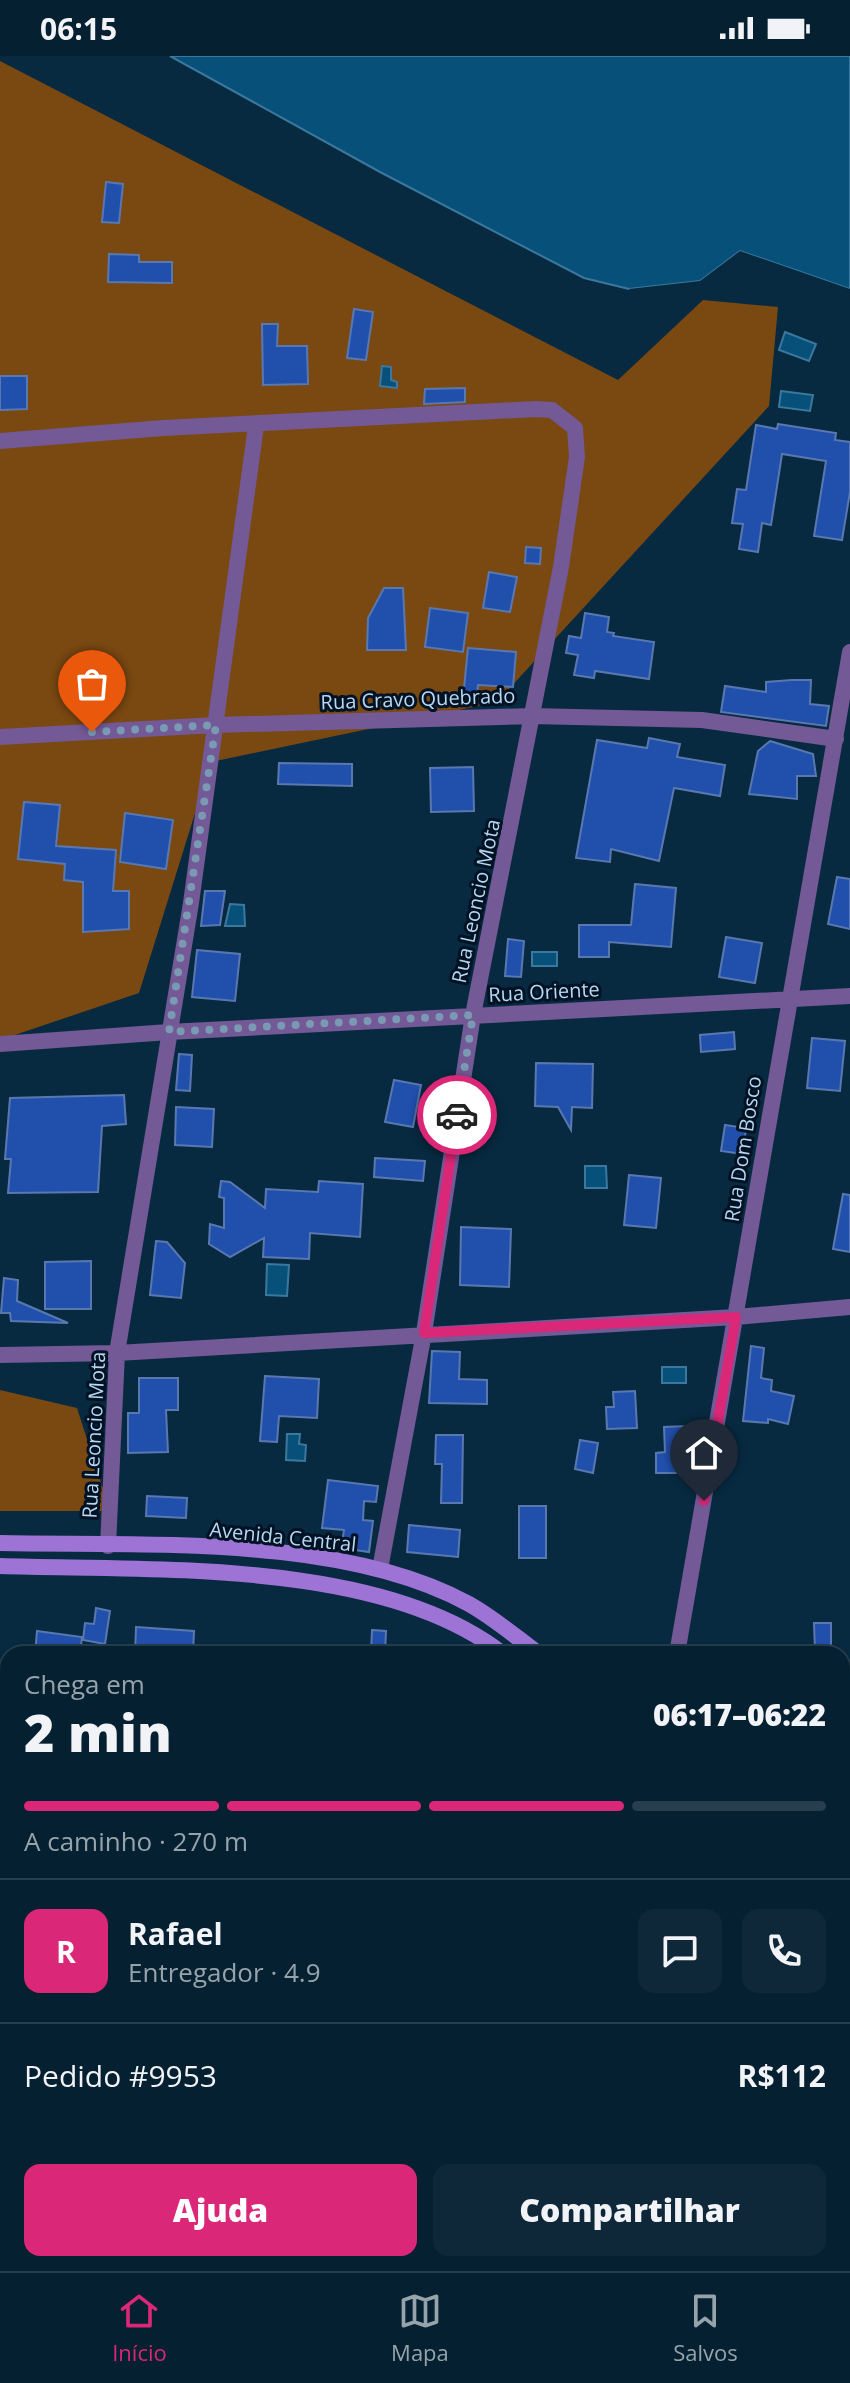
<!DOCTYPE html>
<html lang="pt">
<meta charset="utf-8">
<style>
:root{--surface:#052031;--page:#0e2839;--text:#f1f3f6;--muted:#97a3ab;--line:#263e4d;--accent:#db2777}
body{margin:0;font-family:"Open Sans",sans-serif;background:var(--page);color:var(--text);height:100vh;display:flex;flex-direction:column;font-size:30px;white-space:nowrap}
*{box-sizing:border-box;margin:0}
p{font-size:26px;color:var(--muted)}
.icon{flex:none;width:44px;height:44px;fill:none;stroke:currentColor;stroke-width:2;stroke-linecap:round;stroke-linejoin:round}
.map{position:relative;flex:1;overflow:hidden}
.details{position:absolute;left:0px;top:1590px;width:850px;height:626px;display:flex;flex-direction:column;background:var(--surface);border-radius:24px 24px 0 0;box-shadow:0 2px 6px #0004,0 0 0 2px var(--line)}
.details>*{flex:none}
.pin{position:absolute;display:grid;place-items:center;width:68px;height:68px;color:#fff;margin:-82px -34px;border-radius:50% 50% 50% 0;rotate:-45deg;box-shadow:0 0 8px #0007}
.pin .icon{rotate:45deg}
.courier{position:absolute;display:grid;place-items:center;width:80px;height:80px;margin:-40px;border:6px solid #db2777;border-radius:50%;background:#fff;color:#222;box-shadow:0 2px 10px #0007}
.summary em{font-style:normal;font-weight:800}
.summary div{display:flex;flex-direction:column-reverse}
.summary{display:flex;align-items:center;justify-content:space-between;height:136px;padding:0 24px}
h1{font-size:52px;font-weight:800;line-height:60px}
.bar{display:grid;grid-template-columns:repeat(4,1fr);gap:12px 8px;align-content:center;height:96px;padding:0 24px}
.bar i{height:10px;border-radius:6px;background:var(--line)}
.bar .selected{background:var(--accent)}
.bar p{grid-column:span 4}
.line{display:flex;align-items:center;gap:20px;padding:0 24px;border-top:2px solid var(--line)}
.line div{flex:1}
.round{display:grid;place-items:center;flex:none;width:84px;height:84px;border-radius:16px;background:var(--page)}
.primary-button{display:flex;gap:16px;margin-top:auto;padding:16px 24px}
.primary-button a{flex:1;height:92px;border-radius:16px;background:var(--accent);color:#fff;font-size:32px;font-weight:800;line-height:92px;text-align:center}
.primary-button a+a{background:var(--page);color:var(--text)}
.status{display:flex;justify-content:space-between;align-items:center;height:56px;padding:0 40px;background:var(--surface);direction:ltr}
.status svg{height:22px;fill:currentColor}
.menu{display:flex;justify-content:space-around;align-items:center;height:112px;border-top:2px solid var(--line);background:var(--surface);font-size:22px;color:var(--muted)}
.menu a{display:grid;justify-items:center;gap:4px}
.menu .selected{color:var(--accent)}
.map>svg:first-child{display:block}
</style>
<div class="status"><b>06:15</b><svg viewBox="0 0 49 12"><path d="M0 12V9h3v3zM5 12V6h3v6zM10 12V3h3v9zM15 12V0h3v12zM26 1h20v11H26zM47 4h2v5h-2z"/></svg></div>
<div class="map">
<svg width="850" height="2215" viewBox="0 0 850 2215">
<rect width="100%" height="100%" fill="#072a41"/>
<!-- forest -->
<path fill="#7a4811" d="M0,5L618,324L703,244L778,251L769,350L497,646L211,706L139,937L0,984Z
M0,1334L77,1352L110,1455H0Z"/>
<!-- water -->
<path fill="#07507a" stroke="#3c789d" stroke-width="2" d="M170,0H850V233L740,195L700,225L629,233L584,222L380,116Z
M785,276L816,288L809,305L779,294Z
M382,310L391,311V324L397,326V332L380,330Z
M781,335L813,339L810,355L779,351Z
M230,848L244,849L245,870H225Z
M532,896H557V910H532Z
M606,1110L607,1132H585V1110Z
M267,1208L289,1209L287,1240L266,1239Z
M662,1311H686V1327H662Z
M287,1378H300L299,1388L306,1389L305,1405L286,1404Z
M842,1605H850V1662L842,1660Z
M572,2208L565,2215H523L517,2209Z"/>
<!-- pier -->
<path fill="#072a41" d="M740,195L850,233V237L741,200L701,229L631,236L629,233L700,225Z"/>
<!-- building -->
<path fill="#214fac" stroke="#5978b0" stroke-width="2" d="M106,126L123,128L119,167L102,166Z
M109,198L139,199V206H172V227L108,226Z
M354,253L373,256L366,304L347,302Z
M262,268H278L277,290H307L308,328L263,329Z
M0,320H27V353L0,354Z
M465,332V346L424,348L425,333Z
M778,368L836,377L835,384L850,386V436L842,484L814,480L826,405L782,398L771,469L762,467L758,496L739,493L743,468L732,467L737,433L746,434L756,369L777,373Z
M526,491L541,492L540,508L525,507Z
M489,516L517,521L510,556L483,552Z
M384,532H403L406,594H367L368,562Z
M430,552L468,557L463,596L425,591Z
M585,557L609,561L607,576L614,577L613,580L654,586L649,623L595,615L594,622L574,619L578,599L566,597L569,580L581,582Z
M468,592L516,596L513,631L478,629L477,640L463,642Z
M792,624H811L810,648L829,650L826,670L721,656L725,630L766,636V626Z
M649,682L680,688L677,701L725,709L720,740L674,732L659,805L611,793L610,806L576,802L597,684L647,692Z
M770,685L813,698L816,720H797V743L749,738L758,695Z
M279,707L352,708V730L278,728Z
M473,711L474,755L431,756L430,712Z
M24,746L60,749L56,790L116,794L113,835H129V873L83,876V826L64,824L65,808L18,803Z
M125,757L173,764L166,813L120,806Z
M837,821L850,823V873L828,868Z
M635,828L676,832L671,891L609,886V901H579V869H631Z
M205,835H225L220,869L201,870Z
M726,881L762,887L755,927L719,921Z
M508,883L524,885L521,921L505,920Z
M197,894L240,898L235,945L192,941Z
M734,976L735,993L701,996L700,979Z
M812,982L845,985L840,1035L807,1032Z
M179,998L192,999L190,1035L176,1034Z
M536,1007L593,1008L592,1052L572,1051L571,1074L558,1051L535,1050Z
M394,1024L421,1029L413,1071L385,1066Z
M124,1039L126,1068L102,1070L98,1136L8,1137L11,1103H5L10,1042Z
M176,1051L214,1053L212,1091L175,1089Z
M725,1069L746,1072L743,1098L721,1095Z
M375,1102L425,1105L423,1125L374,1121Z
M629,1119L661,1122L656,1172L624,1169Z
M221,1125L230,1126L265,1152L266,1133L318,1136L319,1125L363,1128L360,1181L310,1177L309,1203L263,1201L264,1182L230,1201L209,1188L210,1168L224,1172V1142L219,1141Z
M843,1138L850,1139V1196L833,1193Z
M461,1171L511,1173L509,1231L460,1229Z
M156,1185L167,1186L185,1207L181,1242L150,1239Z
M91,1205V1253H45V1206Z
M4,1222L18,1224L17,1245L68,1267L11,1265L10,1257H1Z
M751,1290L764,1292L761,1322L772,1324L771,1335L794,1340L788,1368L768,1363V1367L743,1365Z
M432,1295L460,1296L459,1323L487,1324V1348L429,1347Z
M265,1320L319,1323L317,1362L279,1360L277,1386L260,1385Z
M139,1322H178V1354H166L168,1396L128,1397V1357H139Z
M635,1335L637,1372L607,1373L606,1351H614L613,1336Z
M687,1370L688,1396H693L694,1417H656V1397L665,1396L664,1371Z
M436,1379H463L462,1447H441L442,1408H435Z
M580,1384L598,1387L593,1417L575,1413Z
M328,1424L378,1430L376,1446L364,1445L363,1464L373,1465L369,1496L341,1492L344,1474L322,1472Z
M147,1440L187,1442L186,1462L146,1460Z
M519,1450H546V1502H519Z
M409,1469L460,1474L458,1501L407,1496Z
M96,1552L110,1555L105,1588L83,1584L85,1567L94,1568Z
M814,1567H831V1594L815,1595Z
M136,1571L194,1575L193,1598H135Z
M372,1574L386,1575L385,1598H371Z
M37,1575L82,1581L80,1598H35Z"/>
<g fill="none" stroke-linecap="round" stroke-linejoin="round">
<!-- minor -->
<path stroke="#735996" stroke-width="16" d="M0,385L163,372L536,353L552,354L575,372L577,401L561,511L473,959L424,1277L380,1513
M0,681L216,669L532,660L702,664L836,683
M0,988L169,976L850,940
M0,1299L117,1297L736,1261L850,1251
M108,1490L117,1297L191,847L256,370
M677,1598L850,596
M842,1829L850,1828
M0,1878L8,1877
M0,2145L8,2089
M0,2160L8,2159"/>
<!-- secondary -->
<path stroke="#9e73d6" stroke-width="16" d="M0,1487C144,1490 341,1478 469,1548C494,1562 516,1581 539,1598
M0,1510C150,1515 381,1502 503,1598
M842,1977L850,1988
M842,2018L850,2028"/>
</g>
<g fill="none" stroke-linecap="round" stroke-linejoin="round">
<!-- done -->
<path stroke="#7a9ab3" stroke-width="8" stroke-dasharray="0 14.4" d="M92,676L216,669L169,976L473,959L457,1059"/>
<!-- route -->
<path stroke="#db2777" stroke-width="10" d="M457,1059L424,1277L736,1261L704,1445"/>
</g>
<g text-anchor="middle" stroke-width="6" stroke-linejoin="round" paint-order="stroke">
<!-- street labels -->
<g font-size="20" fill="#b8d7f0" stroke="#001223">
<text transform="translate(418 643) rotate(-2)" y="7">Rua Cravo Quebrado</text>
<text transform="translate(476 845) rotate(-78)" y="7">Rua Leoncio Mota</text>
<text transform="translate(544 936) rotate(-3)" y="7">Rua Oriente</text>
<text transform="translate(743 1093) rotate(-81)" y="7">Rua Dom Bosco</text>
<text transform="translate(94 1379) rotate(-87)" y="7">Rua Leoncio Mota</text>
<text transform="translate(283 1481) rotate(6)" y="7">Avenida Central</text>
</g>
</g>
</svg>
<div class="pin" style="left:92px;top:676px;background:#ea580c"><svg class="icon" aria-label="bag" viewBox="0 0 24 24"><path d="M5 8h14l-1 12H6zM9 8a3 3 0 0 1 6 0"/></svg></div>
<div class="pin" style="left:704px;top:1445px;background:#1f2937"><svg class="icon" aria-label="home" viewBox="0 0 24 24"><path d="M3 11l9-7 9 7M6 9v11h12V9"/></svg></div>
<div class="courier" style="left:457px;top:1059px"><svg class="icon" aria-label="car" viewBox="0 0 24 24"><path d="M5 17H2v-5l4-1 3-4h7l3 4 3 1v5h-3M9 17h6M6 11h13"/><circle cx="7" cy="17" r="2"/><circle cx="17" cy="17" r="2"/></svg></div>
<section class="details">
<div class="summary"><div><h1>2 min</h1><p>Chega em</p></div><em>06:17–06:22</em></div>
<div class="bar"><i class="selected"></i><i class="selected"></i><i class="selected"></i><i></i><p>A caminho · 270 m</p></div>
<div class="line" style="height:144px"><b class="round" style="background:var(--accent);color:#fff">R</b><div><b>Rafael</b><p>Entregador · 4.9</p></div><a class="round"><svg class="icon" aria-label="chat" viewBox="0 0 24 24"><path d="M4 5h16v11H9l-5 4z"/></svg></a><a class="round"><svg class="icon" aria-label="phone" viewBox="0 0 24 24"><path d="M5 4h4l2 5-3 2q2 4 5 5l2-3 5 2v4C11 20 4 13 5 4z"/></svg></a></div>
<div class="line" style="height:104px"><div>Pedido #9953</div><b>R$112</b></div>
<div class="primary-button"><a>Ajuda</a><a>Compartilhar</a></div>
</section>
</div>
<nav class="menu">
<a class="selected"><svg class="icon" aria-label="home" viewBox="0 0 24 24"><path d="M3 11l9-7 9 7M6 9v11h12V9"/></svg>Início</a>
<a><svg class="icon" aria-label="map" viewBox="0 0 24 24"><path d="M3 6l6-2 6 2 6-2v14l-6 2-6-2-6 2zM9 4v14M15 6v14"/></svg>Mapa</a>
<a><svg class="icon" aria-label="saved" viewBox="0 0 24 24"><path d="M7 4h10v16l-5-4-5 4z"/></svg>Salvos</a>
</nav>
